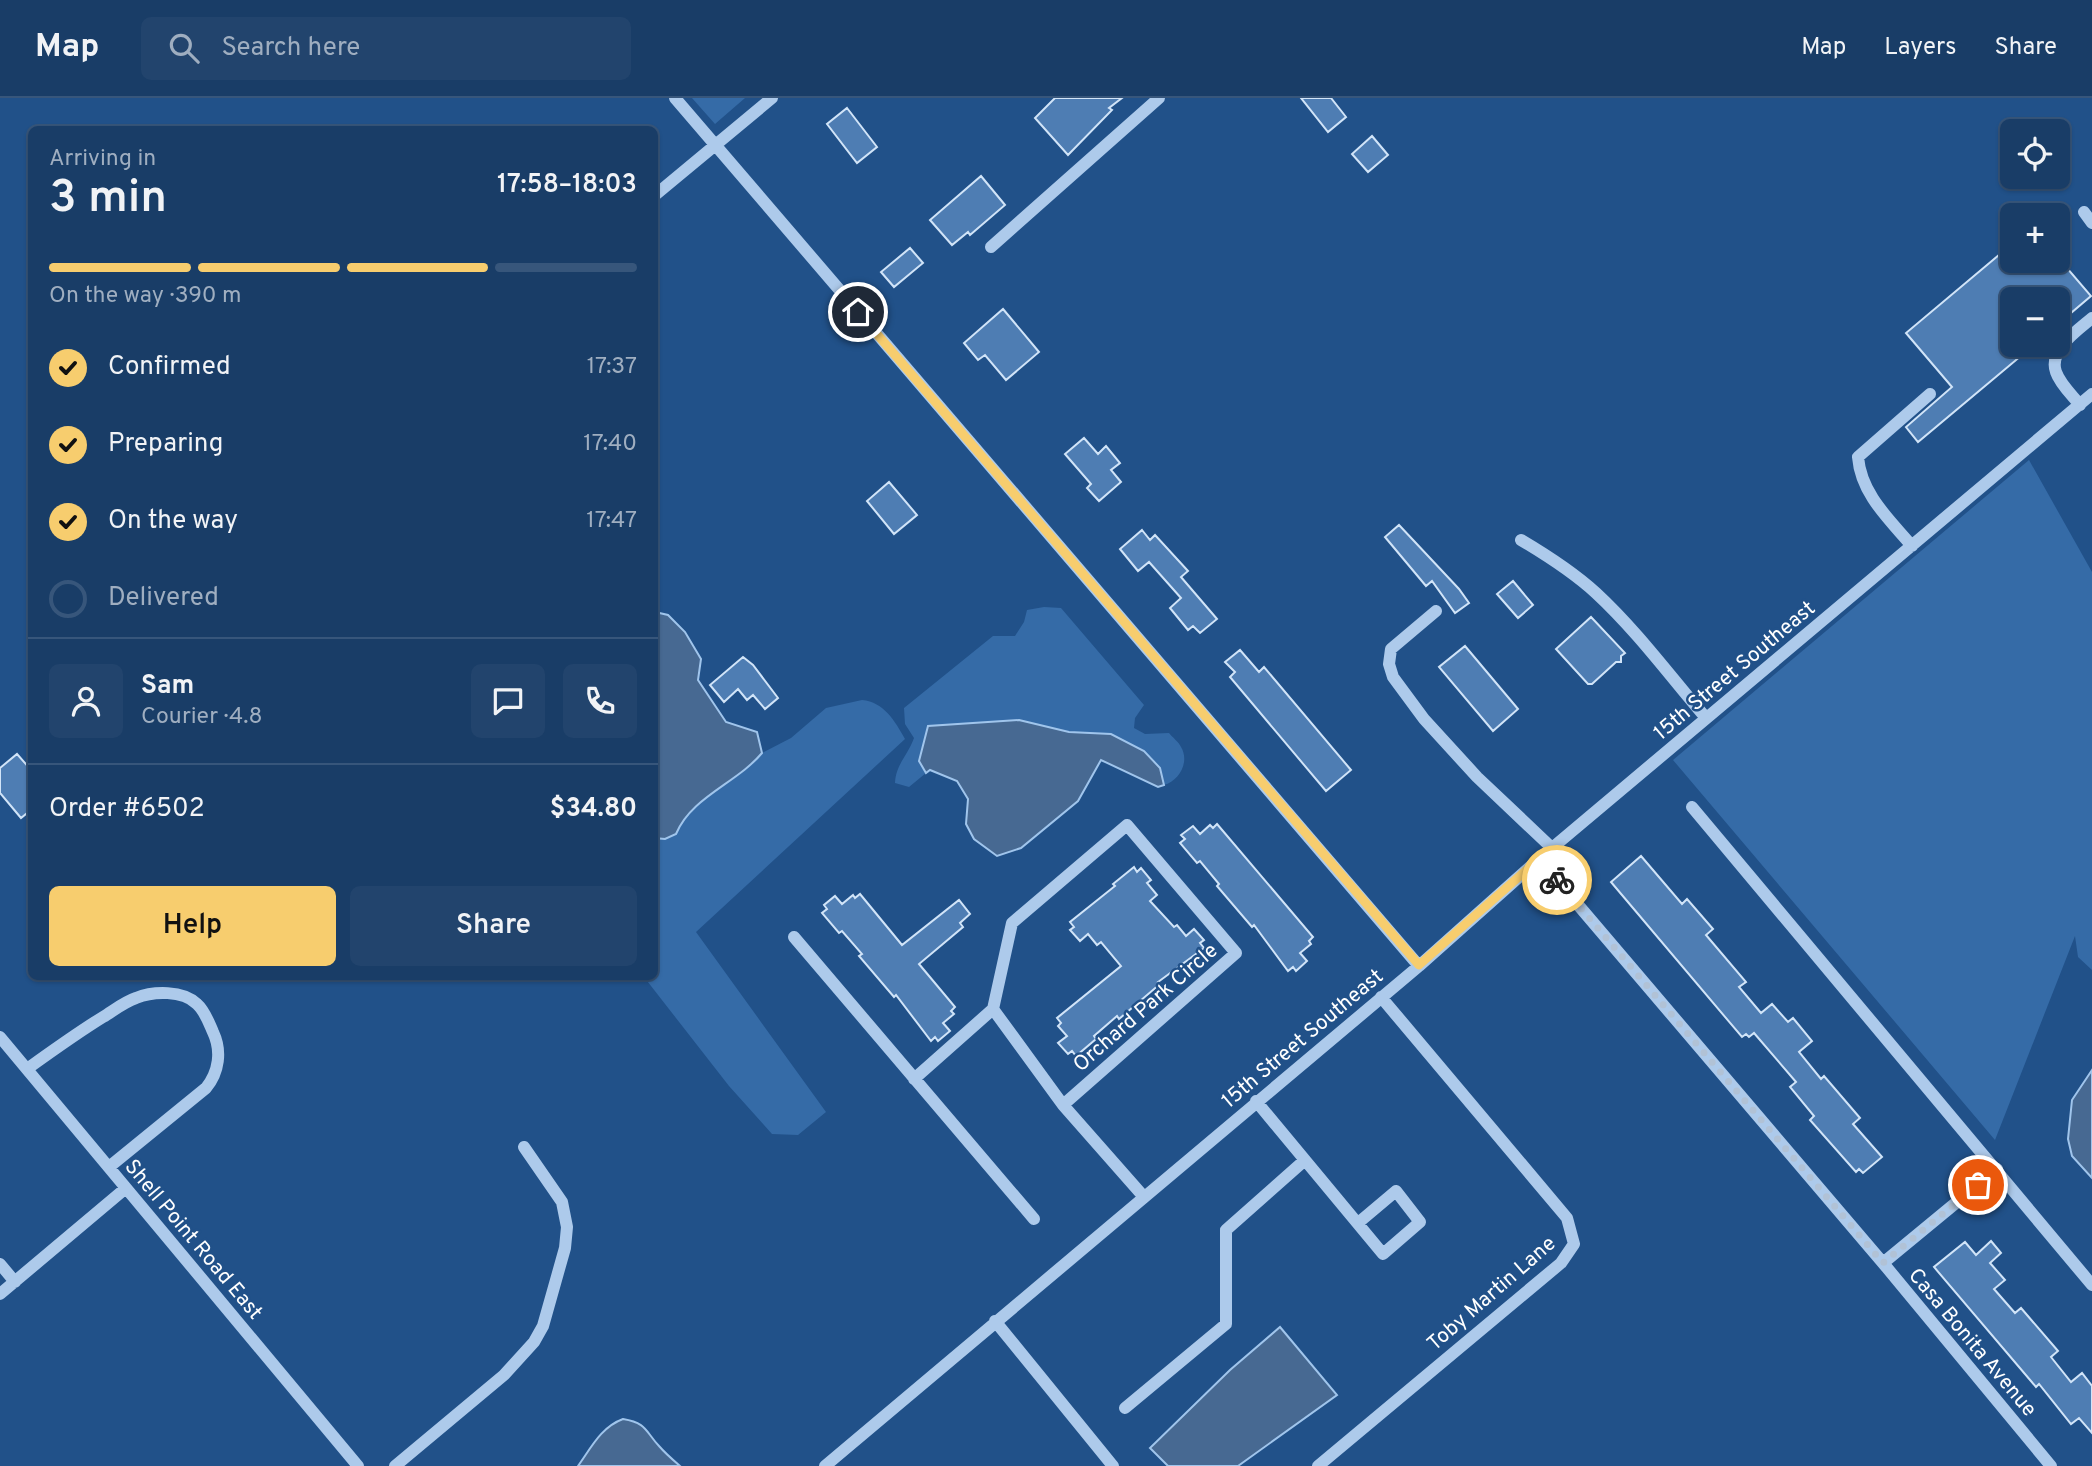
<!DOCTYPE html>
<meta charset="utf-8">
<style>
:root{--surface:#193d67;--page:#22446d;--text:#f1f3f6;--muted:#9faec0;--line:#37567b;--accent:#f7cd6e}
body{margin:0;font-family:Overpass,sans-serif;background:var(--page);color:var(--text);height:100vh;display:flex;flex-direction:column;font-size:26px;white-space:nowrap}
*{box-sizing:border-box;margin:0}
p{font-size:23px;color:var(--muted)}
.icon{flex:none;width:38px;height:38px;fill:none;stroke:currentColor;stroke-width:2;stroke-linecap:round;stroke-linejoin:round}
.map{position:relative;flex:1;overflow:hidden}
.drawer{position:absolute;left:28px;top:28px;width:630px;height:854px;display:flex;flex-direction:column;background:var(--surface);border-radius:10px;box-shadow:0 2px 5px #0004,0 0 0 2px var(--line)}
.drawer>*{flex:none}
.tools{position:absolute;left:2000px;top:21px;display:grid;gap:14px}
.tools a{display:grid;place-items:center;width:70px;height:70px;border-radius:10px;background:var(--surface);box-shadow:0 2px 5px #0004,0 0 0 2px var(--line);font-size:35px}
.pin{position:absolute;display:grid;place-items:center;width:60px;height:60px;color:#fff;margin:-30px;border:4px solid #fff;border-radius:50%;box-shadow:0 2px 7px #0007}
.courier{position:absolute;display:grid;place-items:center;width:70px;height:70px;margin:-35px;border:5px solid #f7cd6e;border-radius:50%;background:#fff;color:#222;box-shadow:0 2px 9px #0007}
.summary em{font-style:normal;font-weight:600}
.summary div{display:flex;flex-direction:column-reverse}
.summary{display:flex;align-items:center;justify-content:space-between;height:119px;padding:0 21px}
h1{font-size:46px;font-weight:600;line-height:52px}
.bar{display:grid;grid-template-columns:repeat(4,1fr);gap:10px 7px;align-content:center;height:84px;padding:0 21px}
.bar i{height:9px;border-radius:5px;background:var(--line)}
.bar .current{background:var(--accent)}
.bar p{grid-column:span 4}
.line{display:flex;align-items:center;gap:18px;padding:0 21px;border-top:2px solid var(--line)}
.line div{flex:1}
.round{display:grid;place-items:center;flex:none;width:74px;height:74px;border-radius:10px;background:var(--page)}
ol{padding:0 21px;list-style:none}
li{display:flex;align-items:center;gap:21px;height:77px}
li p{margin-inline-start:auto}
li .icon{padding:7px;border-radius:50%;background:var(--accent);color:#111;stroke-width:4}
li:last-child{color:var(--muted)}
li i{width:38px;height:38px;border:4px solid var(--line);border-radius:50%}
.primary-button{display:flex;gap:14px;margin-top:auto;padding:14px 21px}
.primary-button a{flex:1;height:80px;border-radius:10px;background:var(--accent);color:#111;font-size:28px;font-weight:600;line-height:80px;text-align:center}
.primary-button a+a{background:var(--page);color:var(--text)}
header{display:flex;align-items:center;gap:42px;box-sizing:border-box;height:98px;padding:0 35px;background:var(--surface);border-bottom:2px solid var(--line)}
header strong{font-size:33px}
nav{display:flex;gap:38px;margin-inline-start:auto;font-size:24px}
.search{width:490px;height:63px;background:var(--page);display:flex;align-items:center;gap:18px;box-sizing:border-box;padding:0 24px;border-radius:10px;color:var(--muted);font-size:26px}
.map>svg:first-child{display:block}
</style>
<header>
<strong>Map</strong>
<div class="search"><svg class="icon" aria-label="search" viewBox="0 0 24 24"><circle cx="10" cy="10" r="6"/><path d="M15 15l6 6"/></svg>Search here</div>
<nav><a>Map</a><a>Layers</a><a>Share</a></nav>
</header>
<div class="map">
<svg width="2092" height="1368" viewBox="0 0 2092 1368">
<rect width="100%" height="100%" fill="#215189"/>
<!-- green -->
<path fill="#356ba7" d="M692,0H745L715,26Z
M2029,362L2092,474V872L2078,859L2075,838L1995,1042L1673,662Z
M1044,509L1061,510L1144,607L1135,620L1134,630L1145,636L1169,635C1172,639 1179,644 1181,649C1190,664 1179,683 1164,687L1160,670L1111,636L1069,634L919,663L926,675L909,689L895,685C896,666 907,659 914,640L905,626L904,610L993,538H1015L1024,524L1027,512Z
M862,602C884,604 895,623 905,641L696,834L826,1014L798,1037L772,1036L729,988L644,879L654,878L655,740L665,741L697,707L743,674L762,655L791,640L826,610Z"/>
<!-- water -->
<path fill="#476992" stroke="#a0c5ec" stroke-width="2" d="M655,514L668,517L685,534L701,561L698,582L726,624L757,634L762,655C737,685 691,699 676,736L665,741L654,740Z
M1019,622L1069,634L1111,636L1144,653L1160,670L1164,687L1158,689L1101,662L1078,703L1021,750L997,758L974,741L966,726L968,701L957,683L930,672L926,675L919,663L928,628Z
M2092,972V1080L2072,1058L2068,1041L2072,1002Z
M1280,1229L1337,1297L1238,1368H1168L1150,1350L1230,1272Z
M623,1321C647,1325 645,1333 659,1348C665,1355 673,1362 680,1368H578C591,1350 601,1329 623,1321Z"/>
<!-- building -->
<path fill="#4e7db3" stroke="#d1e4f8" stroke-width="2" d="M1055,0H1122L1109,10L1112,12L1068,57L1035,20Z
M1301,0H1331L1346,19L1328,34Z
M847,10L877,49L857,65L827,26Z
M1372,38L1388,57L1368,74L1352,56Z
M981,78L1005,107L970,137L968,134L952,147L930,122Z
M2012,146V163H2061L2091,198L2058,226V201H2012V247H2034L1918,344L1906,329L1952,289L1906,235Z
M910,150L923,165L894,189L881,174Z
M1003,211L1039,254L1006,282L985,257L978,262L964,245Z
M1084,340L1098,356L1106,348L1120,365L1111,372L1121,384L1099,403L1087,390L1091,386L1065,356Z
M889,384L917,417L894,436L867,403Z
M1399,427L1459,491L1469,505L1455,515L1432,483L1426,488L1385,439Z
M1142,432L1150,442L1155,437L1188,473L1181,479L1217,521L1200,535L1193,528L1188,532L1170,510L1181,500L1149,464L1138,473L1120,451Z
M1513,483L1533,507L1518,520L1497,496Z
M1591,519L1625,555L1621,558V564H1616L1592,586H1588L1556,551Z
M1465,548L1518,611L1493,633L1439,569Z
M1240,552L1259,574L1264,569L1351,672L1326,693L1230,579L1235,574L1225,564Z
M743,559L753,567L778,600L765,611L753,597L747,602L738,591L724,604L710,587Z
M17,656L32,673V711L21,720L0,695V670Z
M1217,726L1313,839L1309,843L1311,846L1300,855L1307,863L1296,873L1293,869L1288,873L1254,827L1252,829L1217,788L1219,786L1200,763L1197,765L1180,745L1185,741L1181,737L1193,728L1200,736L1210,727L1213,730Z
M1641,758L1682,806L1687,801L1713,831L1706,837L1746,884L1739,889L1761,915L1772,906L1788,924L1793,920L1812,943L1799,954L1821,981L1824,978L1860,1020L1853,1026L1882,1059L1863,1075L1859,1071L1856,1074L1810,1022L1814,1018L1790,989L1796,984L1754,935L1749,939L1746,936L1742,939L1611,784Z
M1134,769L1137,774L1141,770L1151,782L1147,785L1157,797L1150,803L1174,829L1177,827L1186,838L1194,831L1204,842L1200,845L1204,850L1158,884L1160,886L1119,921L1117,918L1094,938L1096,941L1076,958L1072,953L1068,956L1058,945L1067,938L1058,928L1061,925L1057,920L1121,868L1101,844L1097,847L1088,836L1080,843L1070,832L1074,829L1070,824L1115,788L1113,786Z
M860,796L902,847L959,802L970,816L960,825L963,829L919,866L955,909L951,913L954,916L943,925L950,933L938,943L935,939L931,943L896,897L894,899L859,858L862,856L842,833L839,835L822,815L827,811L824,807L835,798L842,806L853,797L855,800Z
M1991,1143L2001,1155L1990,1165L2005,1182L1994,1191L2015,1215L2021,1210L2058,1253L2051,1259L2071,1284L2082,1275L2092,1288V1335L2079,1320L2071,1326L2039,1286L2036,1289L1934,1169L1965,1144L1976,1157Z"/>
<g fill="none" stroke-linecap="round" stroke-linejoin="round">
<!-- minor -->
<path stroke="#adcaeb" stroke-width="12" d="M675,0L1419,868
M654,98L772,0
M2084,114L2092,125
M991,149L1159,0
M2080,307C2072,297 2060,286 2056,274C2048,252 2078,232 2092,220
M1521,442C1548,458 1573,474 1596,495C1637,533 1670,578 1706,620
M1912,448C1889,421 1861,396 1858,359L1930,296
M1436,513L1391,551L1389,566L1393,579L1424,621L1477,679L1552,750
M1692,709L2092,1187
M1539,761L1883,1165L2051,1368
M794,839L1034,1121
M0,939L358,1368
M27,971C52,953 77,935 103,919C113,913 124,904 136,900C153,893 183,892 197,906C205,913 209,925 213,934C222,953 219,974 206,990L109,1069
M914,981L993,911
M1256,1003L1383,1156L1420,1124L1396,1093L1358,1125
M1063,1007L1236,855L1127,727L1012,825L993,911L1063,1007L1144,1099
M1883,1165L1997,1071
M0,1166L15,1184
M0,1196L126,1090
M995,1223L1113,1368
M1125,1310L1226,1226V1132L1305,1062
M395,1368L504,1277L534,1244L543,1228L565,1150L567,1129L562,1104L524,1049
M825,1368L1419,868L1539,761L2092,296
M1318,1368L1561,1165L1574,1146L1567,1120L1381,899"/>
</g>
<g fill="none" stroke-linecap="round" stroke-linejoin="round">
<!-- done -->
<path stroke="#b1c2d6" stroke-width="7" stroke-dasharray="0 12.6" d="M1557,782L1883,1165L1978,1087"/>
<!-- route -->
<path stroke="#f7cd6e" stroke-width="9" d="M858,214L1419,867L1539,761L1557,782"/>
</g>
<g text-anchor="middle" stroke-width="5" stroke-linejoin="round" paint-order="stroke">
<!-- street labels -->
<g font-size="21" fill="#fff" stroke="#215189">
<text transform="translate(1734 572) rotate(-40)" y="7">15th Street Southeast</text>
<text transform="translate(1145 909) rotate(-41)" y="7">Orchard Park Circle</text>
<text transform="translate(1302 940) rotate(-40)" y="7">15th Street Southeast</text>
<text transform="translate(194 1141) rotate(50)" y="7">Shell Point Road East</text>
<text transform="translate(1491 1195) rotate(-41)" y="7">Toby Martin Lane</text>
<text transform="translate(1973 1244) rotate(50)" y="7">Casa Bonita Avenue</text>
</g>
</g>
</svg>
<div class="tools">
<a><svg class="icon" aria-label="locate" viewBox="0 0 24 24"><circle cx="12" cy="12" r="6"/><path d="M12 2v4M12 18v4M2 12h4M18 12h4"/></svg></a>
<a>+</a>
<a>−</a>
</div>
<div class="pin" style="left:1978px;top:1087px;background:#ea580c"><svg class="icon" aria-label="bag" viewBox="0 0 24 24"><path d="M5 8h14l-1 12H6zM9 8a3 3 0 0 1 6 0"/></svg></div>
<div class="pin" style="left:858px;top:214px;background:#1f2937"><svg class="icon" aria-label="home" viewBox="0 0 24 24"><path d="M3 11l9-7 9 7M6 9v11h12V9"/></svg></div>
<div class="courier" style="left:1557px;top:782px"><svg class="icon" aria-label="bike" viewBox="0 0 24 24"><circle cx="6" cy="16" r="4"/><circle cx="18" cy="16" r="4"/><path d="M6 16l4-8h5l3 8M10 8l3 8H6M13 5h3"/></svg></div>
<section class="drawer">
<div class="summary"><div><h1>3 min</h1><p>Arriving in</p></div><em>17:58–18:03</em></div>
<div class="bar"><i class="current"></i><i class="current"></i><i class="current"></i><i></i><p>On the way · 390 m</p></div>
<ol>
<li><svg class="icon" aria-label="check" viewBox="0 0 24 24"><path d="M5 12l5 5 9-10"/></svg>Confirmed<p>17:37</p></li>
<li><svg class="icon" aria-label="check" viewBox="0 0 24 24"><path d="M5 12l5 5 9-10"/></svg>Preparing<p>17:40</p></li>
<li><svg class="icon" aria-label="check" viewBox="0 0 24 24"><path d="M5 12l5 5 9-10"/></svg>On the way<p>17:47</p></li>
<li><i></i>Delivered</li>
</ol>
<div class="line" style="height:126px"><a class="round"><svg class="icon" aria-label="person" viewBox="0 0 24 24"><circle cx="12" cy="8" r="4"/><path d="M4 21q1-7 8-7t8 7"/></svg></a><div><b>Sam</b><p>Courier · 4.8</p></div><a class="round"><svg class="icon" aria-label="chat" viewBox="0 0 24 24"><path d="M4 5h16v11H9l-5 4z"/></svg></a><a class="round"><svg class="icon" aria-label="phone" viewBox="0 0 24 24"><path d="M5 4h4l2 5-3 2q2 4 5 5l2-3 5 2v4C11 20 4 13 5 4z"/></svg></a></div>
<div class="line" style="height:91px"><div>Order #6502</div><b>$34.80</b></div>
<div class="primary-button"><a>Help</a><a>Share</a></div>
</section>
</div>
